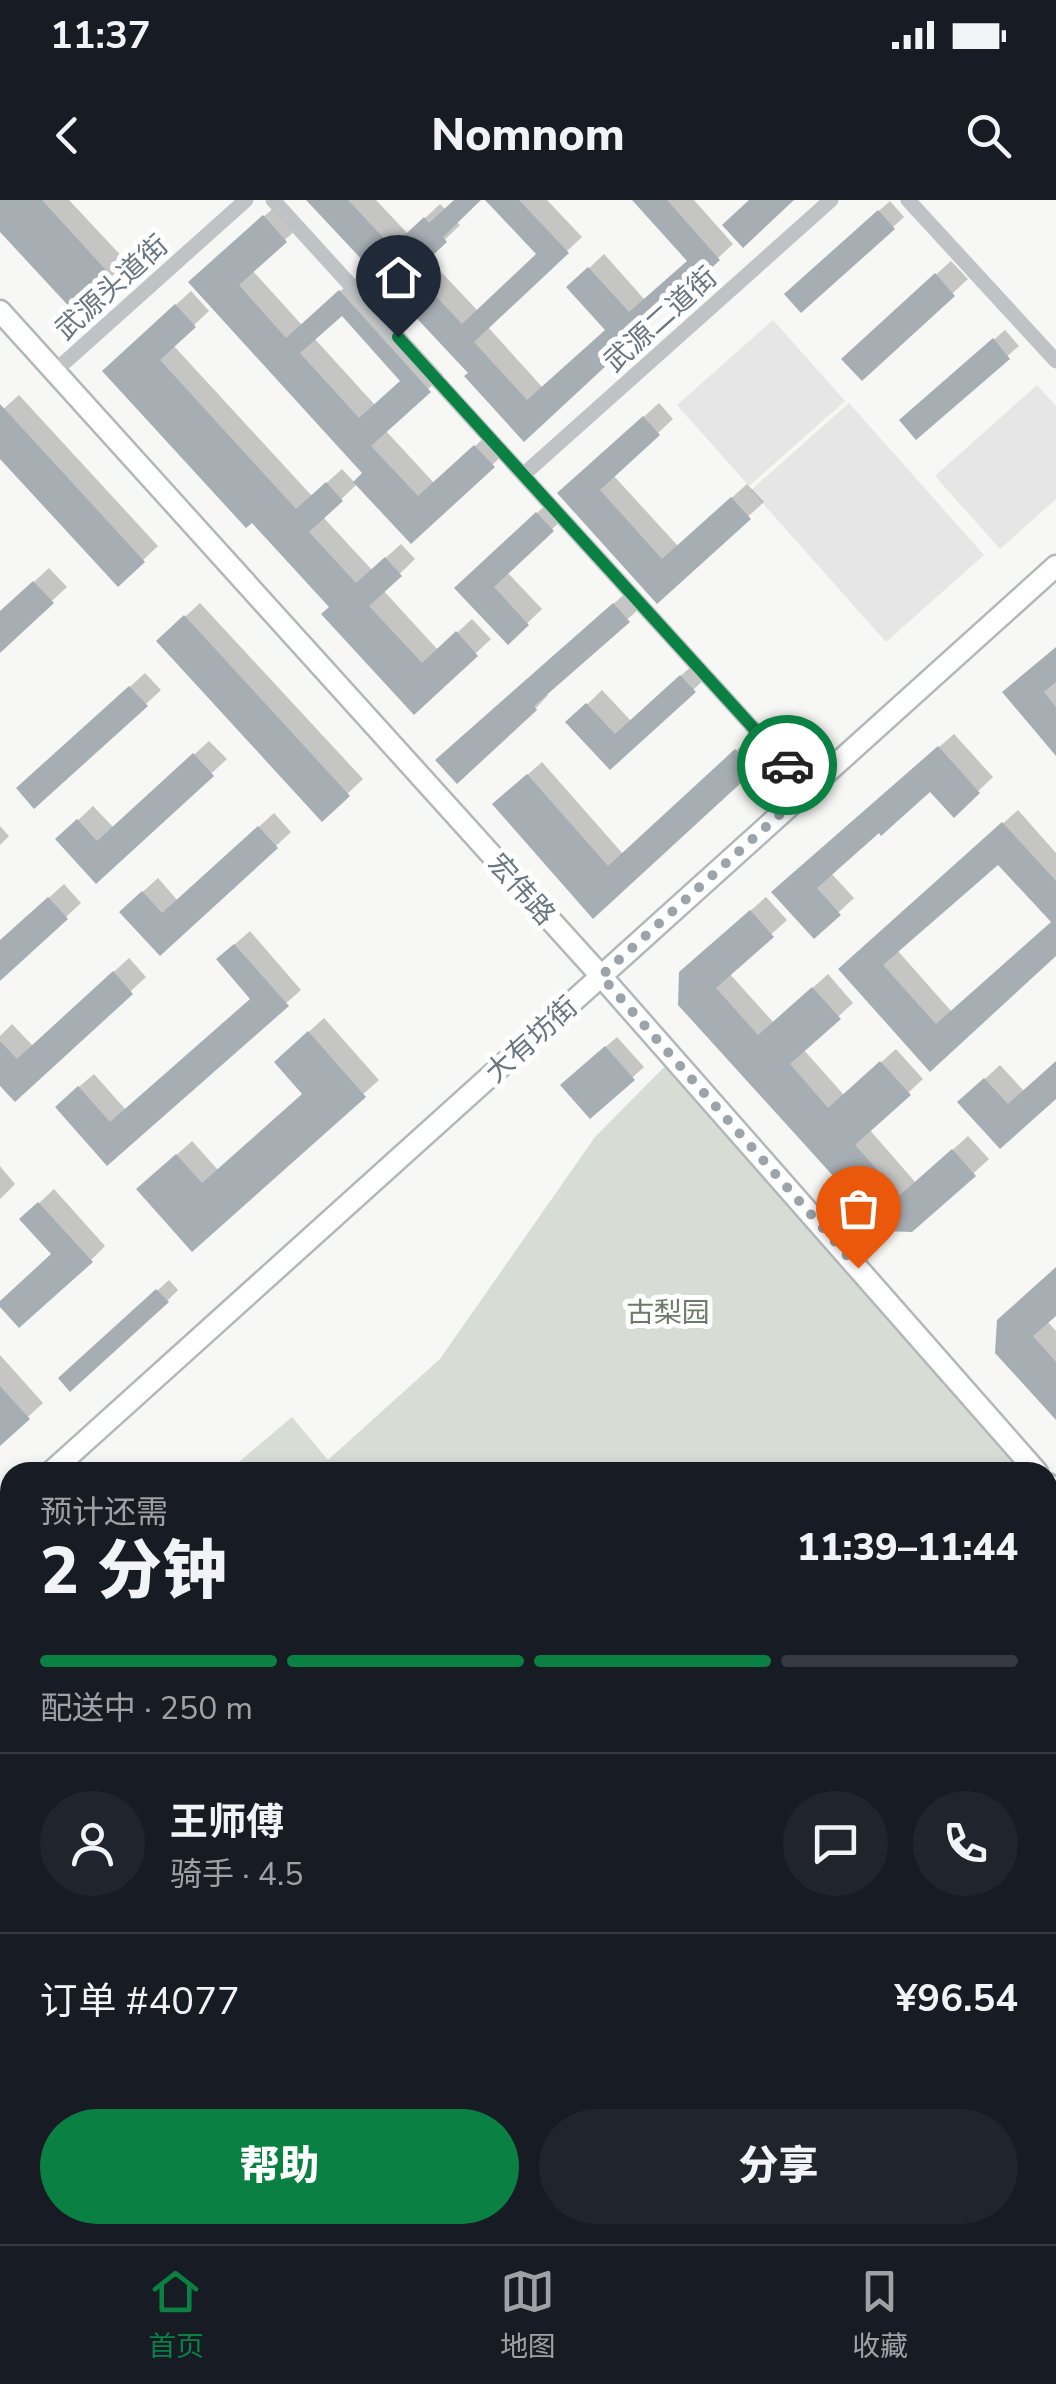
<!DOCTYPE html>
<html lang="zh">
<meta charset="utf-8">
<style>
:root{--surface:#171b24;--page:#20242c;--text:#f1f3f6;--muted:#9ea1a6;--line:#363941;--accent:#0b8043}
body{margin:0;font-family:"Nunito Sans","Noto Sans SC",sans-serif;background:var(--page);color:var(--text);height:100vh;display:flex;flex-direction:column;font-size:38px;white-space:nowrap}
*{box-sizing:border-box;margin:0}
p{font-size:32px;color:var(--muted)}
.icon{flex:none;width:55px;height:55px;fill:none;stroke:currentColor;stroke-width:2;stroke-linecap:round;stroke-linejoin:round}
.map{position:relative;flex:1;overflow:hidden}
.panel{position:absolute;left:0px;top:1262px;width:1058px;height:782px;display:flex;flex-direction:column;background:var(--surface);border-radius:30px 30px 0 0;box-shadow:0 5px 15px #0003}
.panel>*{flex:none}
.pin{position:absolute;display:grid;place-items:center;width:85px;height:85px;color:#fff;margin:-102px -42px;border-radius:50% 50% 50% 0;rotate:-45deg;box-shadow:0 0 10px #0007}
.pin .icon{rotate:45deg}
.courier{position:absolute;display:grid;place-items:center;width:100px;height:100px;margin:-50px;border:8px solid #0b8043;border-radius:50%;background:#fff;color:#222;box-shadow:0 2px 12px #0007}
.head em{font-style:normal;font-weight:800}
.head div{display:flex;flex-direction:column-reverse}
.head{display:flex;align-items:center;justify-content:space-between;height:170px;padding:0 40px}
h1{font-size:65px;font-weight:800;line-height:75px}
.bar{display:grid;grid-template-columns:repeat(4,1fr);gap:15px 10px;align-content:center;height:120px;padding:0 40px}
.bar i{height:12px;border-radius:8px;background:var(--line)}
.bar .current{background:var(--accent)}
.bar p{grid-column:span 4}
.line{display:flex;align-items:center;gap:25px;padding:0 40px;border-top:2px solid var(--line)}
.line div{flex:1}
.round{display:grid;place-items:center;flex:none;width:105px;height:105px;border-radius:52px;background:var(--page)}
.action{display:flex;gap:20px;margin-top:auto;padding:20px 40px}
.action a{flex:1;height:115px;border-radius:60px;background:var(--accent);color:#fff;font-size:40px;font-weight:800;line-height:115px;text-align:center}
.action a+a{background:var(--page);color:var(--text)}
.status{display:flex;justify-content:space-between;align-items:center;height:70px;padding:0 50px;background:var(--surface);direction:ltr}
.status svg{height:28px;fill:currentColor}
header{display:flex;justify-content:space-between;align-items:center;height:130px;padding:0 40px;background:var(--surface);font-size:45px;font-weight:800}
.dock{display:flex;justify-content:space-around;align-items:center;height:140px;border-top:2px solid var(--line);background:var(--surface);font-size:28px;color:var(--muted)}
.dock a{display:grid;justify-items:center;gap:5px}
.dock .current{color:var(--accent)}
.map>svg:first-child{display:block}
</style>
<div class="status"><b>11:37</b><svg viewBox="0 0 49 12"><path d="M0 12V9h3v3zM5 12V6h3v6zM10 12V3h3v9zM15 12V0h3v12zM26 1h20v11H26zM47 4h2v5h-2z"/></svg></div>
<header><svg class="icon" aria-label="back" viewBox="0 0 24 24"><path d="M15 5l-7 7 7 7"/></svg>Nomnom<svg class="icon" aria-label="search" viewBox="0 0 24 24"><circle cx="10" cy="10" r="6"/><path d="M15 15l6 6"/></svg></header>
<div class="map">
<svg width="1056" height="2044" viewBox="0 0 1056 2044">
<rect width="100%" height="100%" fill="#f7f7f5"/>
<!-- built -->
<path fill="#e5e6e5" d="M773,120L845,201L749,286L677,205Z
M1037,185L1056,206V299L1000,349L935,276Z
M849,203L984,355L886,442L751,290Z
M1048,1784L1056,1794V2044H466L476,2035H1048Z"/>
<!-- green -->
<path fill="#d7dcd4" d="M666,865L1022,1272H227L292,1217L328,1260L440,1159L595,937Z
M1048,1302L1056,1312V1490L1048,1497Z"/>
<!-- shadow -->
<path fill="#0003" fill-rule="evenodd" d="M0,0H69L127,62L76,110L0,28Z
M309,0H376L408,34L440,4L446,10L456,0H478L456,21L460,25L427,57L478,111L539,54L488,0H547L582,37L487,126L543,188L608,129L584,73L604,54L645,100L689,60L639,0H694L733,44L524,239L472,173Z
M890,1L904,17L801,110L798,83Z
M279,3L300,26L252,70L302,125L355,78L443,175L385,230L435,284L490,232L507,251L411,341L358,283L323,317L372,370L401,344L415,359L383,390L438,450L472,419L491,439L414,511L332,407L120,156L191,91L209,111L173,145L312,296L342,269L355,283L365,273L206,68ZM342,113L403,180L375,205L314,138Z
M951,61L968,79L862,178L859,144Z
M1005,130L1019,146L916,236L913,209Z
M19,195L158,346L118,384L0,256V212Z
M659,203L673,219L613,275L678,346L747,284L764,302L657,400L575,279Z
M552,299L567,315L507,372L542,409L508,442L472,374Z
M49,368L67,387L0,449V413Z
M627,392L641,407L546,493L548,495L536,508L457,580L451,547Z
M200,403L363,579L322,618L174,427Z
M1056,448V552L1006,493Z
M696,462L708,476L610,567L569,522L602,490L631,521Z
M145,473L161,490L146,504L33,574Z
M954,534L993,577L954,614L930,588L831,673L854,698L814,735L789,677Z
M750,538L767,555L593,715L509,591L542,562L623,654Z
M209,541L227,559L96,680L73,625L93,606L114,628Z
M1018,610L1056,653V752L930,869L856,754ZM998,662L1053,721L952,812L897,750Z
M274,613L291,632L160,753L137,697L158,678L178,701Z
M0,626L9,636L0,645Z
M64,684L81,703L0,778V742Z
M766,697L787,720L729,773L774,823L828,774L853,803L803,849L844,895L896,849L923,879L869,929L916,983L968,936L989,959L912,1030L680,804L697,758Z
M250,731L301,790L107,962L73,892L94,874L126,910L253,798L234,745Z
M129,758L146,777L15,898L0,882V836L12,824L33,846Z
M324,818L379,880L192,1048L154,975L192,941L218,970L305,893L292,847Z
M617,837L644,867L591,915L574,874Z
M1056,862V897L1000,946L975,888L1000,865L1024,891Z
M0,966L15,984L0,999Z
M54,989L105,1046L91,1060L54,1054L37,1005Z
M1056,1069V1113L1047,1121L1056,1131V1216L998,1152Z
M169,1080L178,1090L167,1101L72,1168Z
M0,1155L43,1203L0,1243Z
M10,1384V1423L0,1432V1393Z
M1056,1667V1709L1048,1716V1675Z
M10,1705V1750L0,1753V1708Z
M1048,1770L1056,1779V1789L1048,1798Z
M10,1795V1830L0,1834V1798Z
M1048,1947L1056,1957V2044H1048L1040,2035H1048Z
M177,2035H269L260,2044H185Z
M381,2035H425L415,2044H371Z
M951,2035H1009L1010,2036L1002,2044H941Z"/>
<!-- building -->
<path fill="#a7aeb3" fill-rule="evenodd" d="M0,0H42L114,79L76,114L0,32Z
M306,0H348L392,47L424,17L429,23L454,0H481L443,37L447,42L414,73L462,124L536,54L485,0H519L569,53L474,142L527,200L605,130L566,87L588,67L629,112L687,61L632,0H667L720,60L524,242L464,176L468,173Z
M749,0H794L743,48L722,25Z
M878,10L895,29L801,113L784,94Z
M263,15L287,42L239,85L286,138L339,90L431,192L371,246L418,296L474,245L495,267L411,344L353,282L362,273L188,82ZM342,116L400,181L359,218L300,153Z
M935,73L955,96L862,181L841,159Z
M175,104L196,127L160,160L296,309L326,282L343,301L309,332L356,383L385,357L402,376L369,406L422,463L456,431L478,456L414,515L321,414L329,407L252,323L246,328L102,171Z
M993,138L1010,159L916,240L899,220Z
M0,204L145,362L118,387L0,259Z
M643,216L660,235L600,290L662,359L731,297L751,319L657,404L557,293Z
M536,312L554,331L494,387L529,425L508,445L454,388Z
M33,381L54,403L0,453V411Z
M613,403L630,422L534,506L537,510L457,584L435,560Z
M184,415L350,596L322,622L156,441Z
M1056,447V482L1044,492L1056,507V556L1002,492Z
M680,475L696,492L610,570L565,522L586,503L615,534Z
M129,486L148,506L34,609L16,588Z
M938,546L980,593L954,618L930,592L881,636L879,633L817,688L841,715L814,739L771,692Z
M735,549L755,570L593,719L492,604L527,574L608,666Z
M193,553L214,576L96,684L55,639L77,619L97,641Z
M1002,622L1056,681V756L930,872L838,769ZM998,665L1051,722L936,824L883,765Z
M258,626L278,648L160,756L119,712L142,691L162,713Z
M48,697L68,719L0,781V740Z
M750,710L774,737L716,788L758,835L812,787L841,819L790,864L828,908L880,861L911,895L855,945L900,995L952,949L976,976L912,1032L883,1031L678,805L679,772Z
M234,744L289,806L107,966L55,907L78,886L110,922L250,799L216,759Z
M113,771L133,794L15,902L0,886V841L17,859Z
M308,831L366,897L192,1052L136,989L176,954L202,983L302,894L274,862Z
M605,846L635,880L590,919L560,885Z
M1056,861V899L1000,949L957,902L984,878L1008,904Z
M38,1002L93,1062L19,1128L0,1107V1101L51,1054L19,1019Z
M1056,1067V1116L1033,1136L1056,1162V1220L995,1153L997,1120Z
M156,1089L169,1102L70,1192L58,1178Z
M0,1186L30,1219L0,1246Z"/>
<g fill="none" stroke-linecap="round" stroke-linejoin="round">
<defs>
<path id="major" d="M0,111L601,776L1037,1272
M51,1272L1056,366
M1048,1284L1056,1294
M0,1318L10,1309"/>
</defs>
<!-- major casing -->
<use href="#major" stroke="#b2b7ba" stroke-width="25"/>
<!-- minor -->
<path stroke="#bfc3c6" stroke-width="15" d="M273,0L809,589
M908,0L1056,161
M55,171L246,0
M523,275L831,0"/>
<!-- major -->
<use href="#major" stroke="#fff" stroke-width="20"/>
</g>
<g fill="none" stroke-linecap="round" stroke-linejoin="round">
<!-- done -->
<path stroke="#9ba4ab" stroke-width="10" stroke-dasharray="0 18" d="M787,565L809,588L601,776L858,1068"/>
<!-- route -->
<path stroke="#0b8043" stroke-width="12" d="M398,137L787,565"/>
</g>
<g text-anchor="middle" stroke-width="10" stroke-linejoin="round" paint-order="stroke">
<!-- street labels -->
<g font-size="28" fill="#697783" stroke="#fff">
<text transform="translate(111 87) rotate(-42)" y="10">武源头道街</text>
<text transform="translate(660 119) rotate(-42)" y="10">武源二道街</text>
<text transform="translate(522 689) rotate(48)" y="10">宏伟路</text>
<text transform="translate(531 839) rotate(-42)" y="10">大有坊街</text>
</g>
<!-- park labels -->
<g font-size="28" fill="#6b7b68" stroke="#fff">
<text x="668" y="1122">古梨园</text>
</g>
</g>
</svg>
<div class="pin" style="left:858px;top:1068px;background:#ea580c"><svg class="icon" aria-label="bag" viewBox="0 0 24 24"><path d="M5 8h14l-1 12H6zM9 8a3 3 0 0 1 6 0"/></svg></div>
<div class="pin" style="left:398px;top:137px;background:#1f2937"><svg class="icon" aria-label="home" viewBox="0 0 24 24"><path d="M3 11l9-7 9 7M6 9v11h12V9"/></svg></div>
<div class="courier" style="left:787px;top:565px"><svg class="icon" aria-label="car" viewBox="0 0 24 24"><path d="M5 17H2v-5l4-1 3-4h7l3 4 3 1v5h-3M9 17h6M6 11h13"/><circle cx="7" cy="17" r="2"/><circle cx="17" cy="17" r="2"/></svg></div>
<section class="panel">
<div class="head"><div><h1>2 分钟</h1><p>预计还需</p></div><em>11:39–11:44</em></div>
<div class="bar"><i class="current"></i><i class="current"></i><i class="current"></i><i></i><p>配送中 · 250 m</p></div>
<div class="line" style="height:180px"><a class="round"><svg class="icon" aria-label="person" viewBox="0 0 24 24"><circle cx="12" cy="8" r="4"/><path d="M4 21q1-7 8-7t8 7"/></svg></a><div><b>王师傅</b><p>骑手 · 4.5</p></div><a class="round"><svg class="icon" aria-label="chat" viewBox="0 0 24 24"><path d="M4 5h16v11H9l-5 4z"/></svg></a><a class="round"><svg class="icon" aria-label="phone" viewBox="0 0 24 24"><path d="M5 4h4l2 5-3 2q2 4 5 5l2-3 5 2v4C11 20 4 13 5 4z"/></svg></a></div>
<div class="line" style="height:130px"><div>订单 #4077</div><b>¥96.54</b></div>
<div class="action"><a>帮助</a><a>分享</a></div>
</section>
</div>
<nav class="dock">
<a class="current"><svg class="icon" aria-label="home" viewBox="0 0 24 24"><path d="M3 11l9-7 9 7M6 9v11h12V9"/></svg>首页</a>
<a><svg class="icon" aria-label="map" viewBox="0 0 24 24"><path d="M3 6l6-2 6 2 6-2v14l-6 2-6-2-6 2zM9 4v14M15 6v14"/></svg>地图</a>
<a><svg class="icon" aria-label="saved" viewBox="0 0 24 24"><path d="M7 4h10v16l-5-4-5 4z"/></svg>收藏</a>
</nav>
